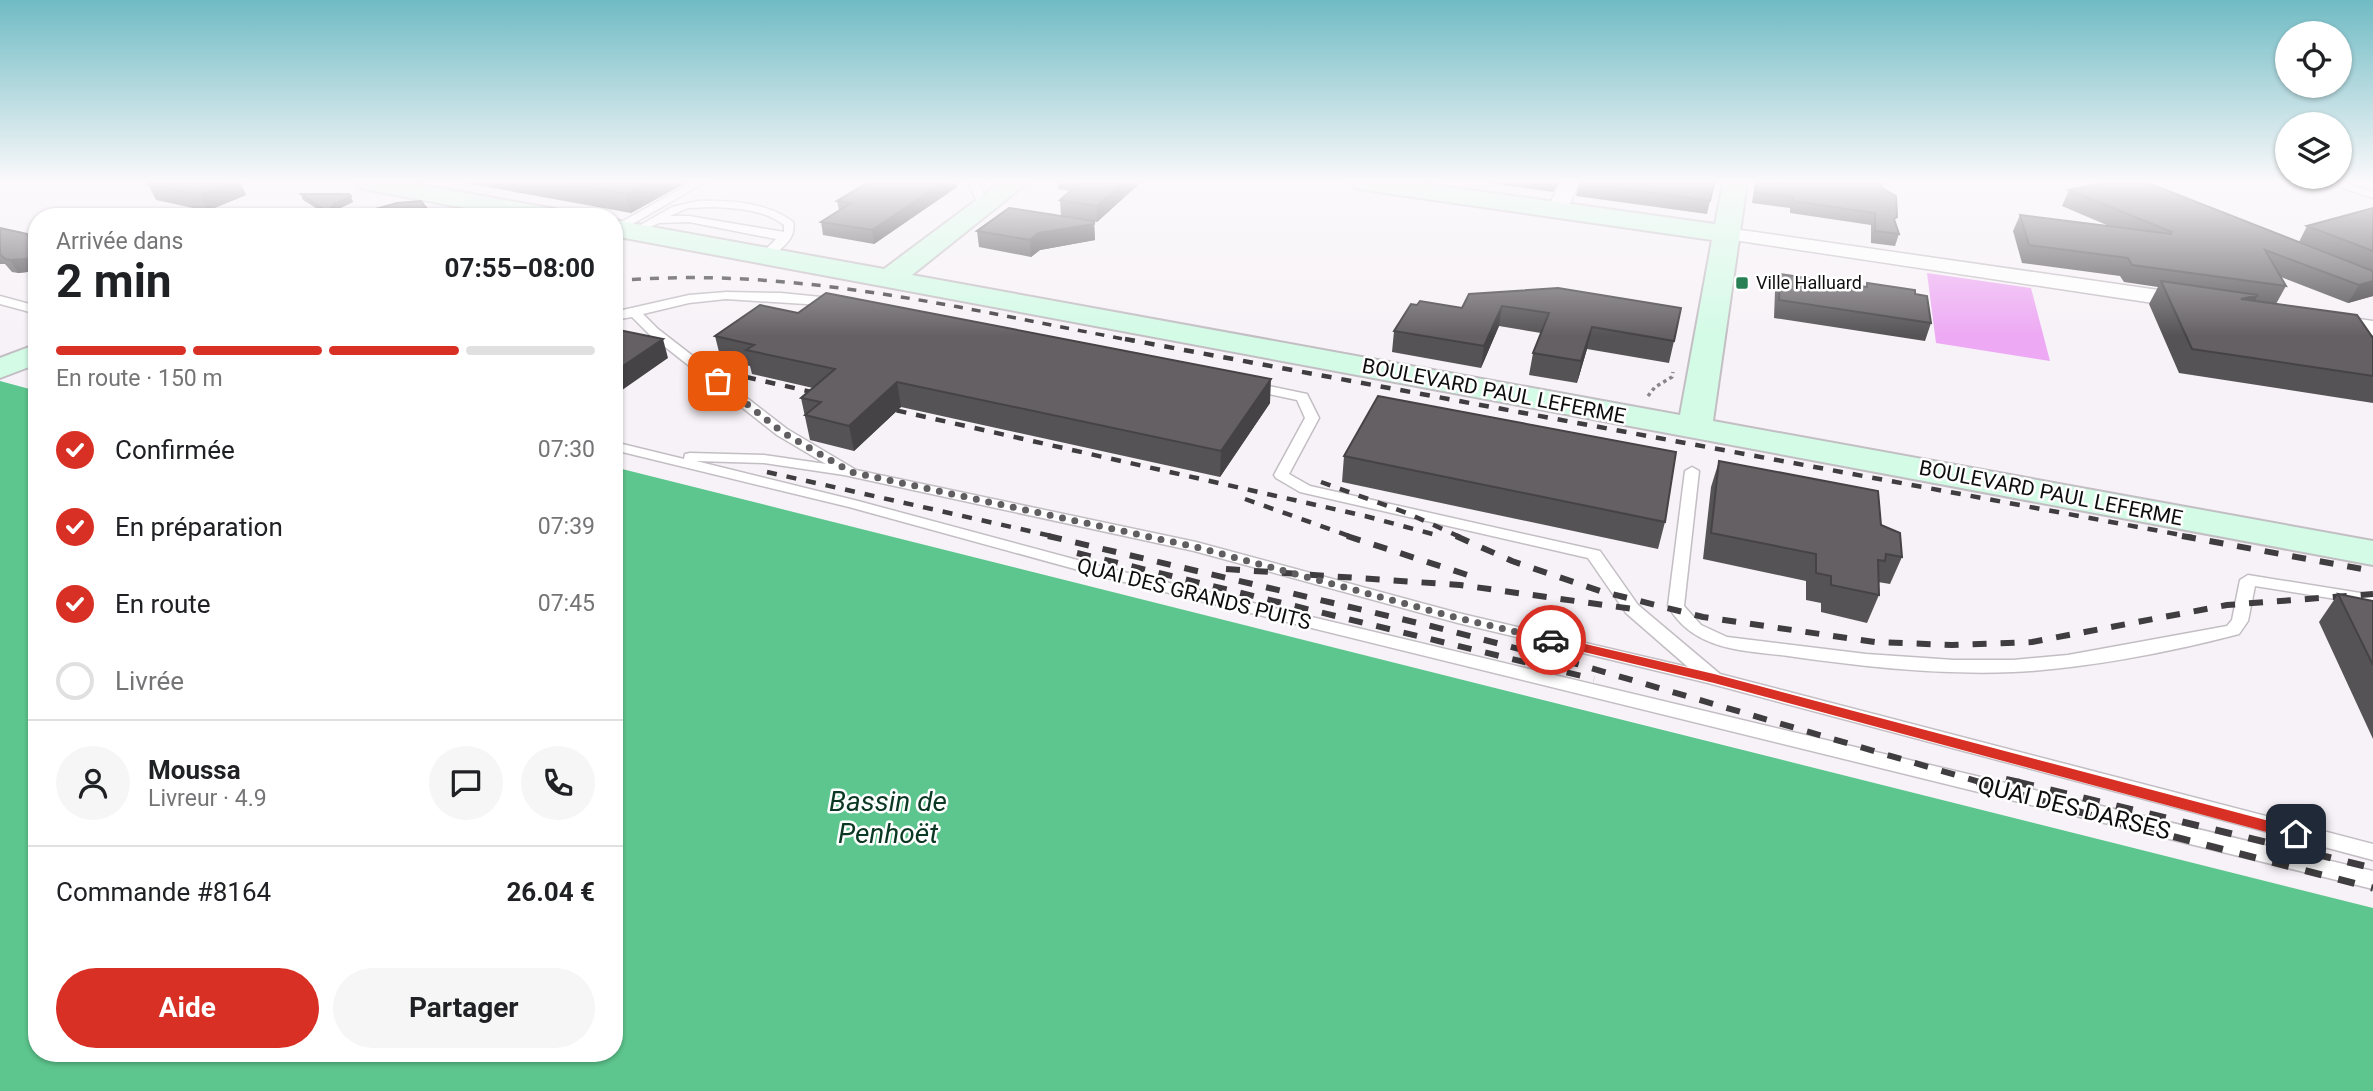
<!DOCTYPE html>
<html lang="fr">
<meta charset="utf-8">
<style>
:root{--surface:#fff;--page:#f6f6f6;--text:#202124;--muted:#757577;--line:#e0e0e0;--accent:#d93025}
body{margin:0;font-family:Roboto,sans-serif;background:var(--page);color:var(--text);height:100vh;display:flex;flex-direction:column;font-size:26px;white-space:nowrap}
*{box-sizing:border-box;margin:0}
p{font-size:23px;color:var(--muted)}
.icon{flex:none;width:38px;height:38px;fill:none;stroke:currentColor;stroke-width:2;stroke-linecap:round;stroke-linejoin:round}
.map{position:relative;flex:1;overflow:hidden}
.panel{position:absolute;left:28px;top:208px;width:595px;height:854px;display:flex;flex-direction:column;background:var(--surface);border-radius:28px;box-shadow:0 2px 5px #0004}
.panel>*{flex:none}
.buttons{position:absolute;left:2275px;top:21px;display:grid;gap:14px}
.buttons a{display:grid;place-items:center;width:77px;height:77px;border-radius:50%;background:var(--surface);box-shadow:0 2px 5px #0004;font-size:35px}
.pin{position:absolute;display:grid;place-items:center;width:60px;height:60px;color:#fff;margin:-30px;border-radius:14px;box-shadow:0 4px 10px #0006}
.courier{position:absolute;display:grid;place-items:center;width:70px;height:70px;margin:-35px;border:5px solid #d93025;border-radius:50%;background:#fff;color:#222;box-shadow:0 2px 9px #0007}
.head em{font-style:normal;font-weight:700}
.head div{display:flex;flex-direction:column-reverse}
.head{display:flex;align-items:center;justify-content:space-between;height:119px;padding:0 28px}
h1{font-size:46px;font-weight:700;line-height:52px}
.bar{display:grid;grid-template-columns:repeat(4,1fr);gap:10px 7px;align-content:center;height:84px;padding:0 28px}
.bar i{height:9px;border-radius:5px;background:var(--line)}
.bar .on{background:var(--accent)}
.bar p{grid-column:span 4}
.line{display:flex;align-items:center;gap:18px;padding:0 28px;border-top:2px solid var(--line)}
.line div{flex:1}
.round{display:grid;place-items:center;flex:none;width:74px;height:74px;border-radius:37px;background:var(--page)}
ol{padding:0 28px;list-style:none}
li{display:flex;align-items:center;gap:21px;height:77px}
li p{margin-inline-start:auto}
li .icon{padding:7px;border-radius:50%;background:var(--accent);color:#fff;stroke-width:4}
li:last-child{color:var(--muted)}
li i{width:38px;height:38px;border:4px solid var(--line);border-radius:50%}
.button{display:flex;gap:14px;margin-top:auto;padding:14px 28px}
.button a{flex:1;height:80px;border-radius:42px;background:var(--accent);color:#fff;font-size:28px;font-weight:700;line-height:80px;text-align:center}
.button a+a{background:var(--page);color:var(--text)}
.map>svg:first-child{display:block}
</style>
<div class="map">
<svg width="2373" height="1091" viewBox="0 0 2373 1091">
<rect width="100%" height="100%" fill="#f7f2f7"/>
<!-- green -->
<path fill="#eda9f3" d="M1927,273L2031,288L2050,361L1936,343Z"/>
<!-- water -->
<path fill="#5dc68e" d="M0,381L37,391V1054H614V467L2373,908V1091H0Z"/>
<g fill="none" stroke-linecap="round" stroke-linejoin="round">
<defs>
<path id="lane" d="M691,183H704L622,230H614V226Z
M969,183H979L989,207L988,209H980Z
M2327,183H2344L2373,192V198Z
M697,201C728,200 768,202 793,222C797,238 781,251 766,258L760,255L776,239L689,222L659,223L635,234L630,231L672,207ZM710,207C734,208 764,209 784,225V232L689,216H670L688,208Z
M726,292L781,293L841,299L843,302L837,306L726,299L689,303L643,314L658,329L787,429L856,470L1196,542L1458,613L1688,667L1626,613L1588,558L1300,492L1276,478L1274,475L1305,418L1297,400L1245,389L1243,386L1250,382L1307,394L1319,418L1289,474L1310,486L1600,551L1638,605L1720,674L2373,844V860L1708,683L1458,623L1194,551L844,475L764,463L696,461L858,501L1107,568L2373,871V889L1104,577L849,507L614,450V442L684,459L685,454L690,453L764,455L826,464L777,435L650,335L632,317L614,320V312L689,295Z
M0,296L37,306V314L0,304Z
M1692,467L1699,471L1684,606L1701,625L1727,637L1866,654L1954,660H2013L2068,655L2227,626L2232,620L2240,580L2248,575L2373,595V605L2255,586L2248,621L2239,634C2171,652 2083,669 2013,672C1940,675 1867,667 1795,657C1747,650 1695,653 1668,606L1685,471Z"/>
<path id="street" d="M1560,183H1579L1567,210L1557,216L1547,210Z
M1727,228L2193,295L2201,297L2204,302L2201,307L2193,309L1720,238L1717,234L1720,230Z
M2325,314L2373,321V335L2317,326L2314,321L2317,316Z"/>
<path id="secondary" d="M357,183H411L555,209L564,212L568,217H513L369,190L360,188Z
M999,183H1027L912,275L1680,415L1712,240L1364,190L1355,188L1352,183H1419L1715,224L1723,183H1747L1713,421L2373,541V565L614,236V220L884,269Z
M37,344V364L0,378V358Z"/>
</defs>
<!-- lane casing -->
<use href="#lane" stroke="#c3bec3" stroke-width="3"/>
<!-- street casing -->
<use href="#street" stroke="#c3bec3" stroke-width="3"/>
<!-- secondary casing -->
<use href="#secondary" stroke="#c3bec3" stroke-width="4"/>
<!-- path -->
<path stroke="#888588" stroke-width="3.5" stroke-dasharray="3.5 3.5" stroke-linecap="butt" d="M576,212L605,217
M1648,396L1655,387L1672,377L1673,372"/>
<!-- lane -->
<use href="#lane" fill="#fff" fill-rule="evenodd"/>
<!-- street -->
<use href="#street" fill="#fff" fill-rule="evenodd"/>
<!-- secondary -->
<use href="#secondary" fill="#d3fbe6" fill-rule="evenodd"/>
<!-- rail-far3 -->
<path stroke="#3f3d3f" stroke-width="3.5" stroke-dasharray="9 9" stroke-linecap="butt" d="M614,281C790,265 963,309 1134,341"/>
<!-- rail-far2 -->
<path stroke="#3f3d3f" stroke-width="4.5" stroke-dasharray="10 10" stroke-linecap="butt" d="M1125,339L2192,537
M746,377L829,396
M877,406L1365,516L1436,535
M767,472L1056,537
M1321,482L1407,513L1460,537
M1245,499L1352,537"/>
<!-- rail-far1 -->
<path stroke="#3f3d3f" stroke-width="6" stroke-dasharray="14 14" stroke-linecap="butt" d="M1048,536L1431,626L1577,664L1983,783
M1347,536L1480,579
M1456,536L1512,561L1600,591L1703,617L1875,642L1952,645L2032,642L2227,605L2373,594
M2182,536L2373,571
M1077,553L1594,679
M1226,569L1460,585L1633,609
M2006,779L2025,783"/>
<!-- rail -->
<path stroke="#3f3d3f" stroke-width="7" stroke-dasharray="17 17" stroke-linecap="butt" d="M1977,782L2093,816L2373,888
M2017,782L2373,868"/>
</g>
<!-- wall -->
<path fill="#565356" d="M466,183H685L631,213Z
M867,183H956L957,187L874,244L823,235L821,222L839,210L837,201Z
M1058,183H1140L1097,222L1077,219L1094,221L1095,240L1040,250L1031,257L979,247L977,231L1061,216L1060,200L1071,191L1058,189Z
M1488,183H1558L1553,192Z
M1579,183H1714L1707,214L1576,196Z
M1755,183H1881L1899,234L1895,246L1871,243V225L1790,213V208L1752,203Z
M148,184L246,195L207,211L156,200Z
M2069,190L2299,242L2307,226L2373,208V296L2348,303L2281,277L2286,286L2276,304L2373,338V403L2179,373L2149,304L2158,287L2124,282L2120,276L2022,263L2013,231L2020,215L2109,226L2062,206Z
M301,194L353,202L338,209L361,213L433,217H333L332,215L330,217L303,200Z
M0,228L37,249V271L18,273L12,272L5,264H0Z
M1780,274L1866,287L1867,283L1915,294L1931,323L1925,341L1774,318L1775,291Z
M1469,294L1674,341L1669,363L1587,349L1577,383L1529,375L1533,353L1541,333L1499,326L1481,368L1392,352L1394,331L1417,305L1462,308Z
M715,336L1270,403L1220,477L901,407L854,451L810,440L801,398L813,388L752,374L750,366L721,360Z
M1344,456L1665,522L1658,549L1342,482Z
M1719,461L1881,525L1902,557L1890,584L1878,582L1879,595L1867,623L1821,612V603L1806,600V581L1703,559L1711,487Z
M2338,594L2373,601V739L2319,622Z"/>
<!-- shaded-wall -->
<path fill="#464346" d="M229,183H241L246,195L207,211L200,195Z
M645,183H685L631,213L626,194Z
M942,183H956L957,187L874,244L872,230Z
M1122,183H1140L1097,222V206Z
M1554,183H1558L1553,192Z
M351,196L353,202L336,210L330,209L334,204Z
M1094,224L1095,240L1040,250L1031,257L1030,240L1038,233Z
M37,258V271L18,273L10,260Z
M2373,281V296L2348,303L2359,285Z
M2258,295L2245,319L2241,299Z
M1502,306L1499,326L1481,368L1484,346Z
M1592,327L1587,349L1577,383L1581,361Z
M663,339L668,358L615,395L617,400L614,402V372Z
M1271,379L1270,403L1220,477L1221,451Z
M897,382L901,407L854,451L849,426Z"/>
<!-- building -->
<path fill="#646064" stroke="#464346" stroke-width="2" d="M150,183H229L200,195L148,184Z
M566,183H645L626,194Z
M867,183H942L872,230L821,222L851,203L837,201Z
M1080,183H1122L1097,206L1060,200Z
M1581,183H1714L1710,201Z
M1756,183H1881L1883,189L1896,196L1897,217L1894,219L1899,234L1875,231V213L1793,201L1794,197L1755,192Z
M2102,183H2148L2373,271V281L2359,285L2265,250L2286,286L2132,265L2128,258L2029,245L2020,215L2171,234L2172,232L2069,190Z
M301,194H349L351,196L334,204L328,212Z
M421,201L433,217H362L330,209H359L361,213L397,203Z
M1009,208L1094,221V224L1038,233L1030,240L977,231Z
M2373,208V251L2307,226Z
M0,228L27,234L37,249V258L10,260L5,259L0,254Z
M1780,274L1867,287V283L1915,290V294L1927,296L1931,323L1779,300Z
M2161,281L2258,295L2241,299L2357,315L2373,338V376L2192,349Z
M1558,288L1681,308L1674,341L1592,327L1581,361L1533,353L1549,313L1502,306L1484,346L1394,331L1411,304L1417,305L1420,301L1462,308L1469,294Z
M826,293L1271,379L1221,451L897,382L849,426L805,415L821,402L801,398L835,369L746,350L754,345L715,336L760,305L798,313Z
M614,329L663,339L614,372Z
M1378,396L1676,452L1665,522L1344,456Z
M1719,461L1878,491L1881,525L1900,533L1902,557L1886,554L1885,561L1878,560L1879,595L1831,585V576L1816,573V554L1711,533Z
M2338,594L2373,601V665Z"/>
<!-- sky -->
<linearGradient id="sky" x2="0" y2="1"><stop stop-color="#70bbc4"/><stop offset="0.54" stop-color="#fbf9fb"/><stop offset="1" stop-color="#fbf9fb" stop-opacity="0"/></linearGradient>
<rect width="2373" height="336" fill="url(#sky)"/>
<!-- route -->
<path fill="#d93025" d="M1551,636L1714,674L2296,828L2303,834L2296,840L1714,683L1546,643V637Z"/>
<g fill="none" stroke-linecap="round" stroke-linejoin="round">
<!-- done -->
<path stroke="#605e60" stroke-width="7" stroke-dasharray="0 12.6" d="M718,381L782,432L851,472L1196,547L1458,618L1551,640"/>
</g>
<!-- markers -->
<rect fill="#288055" stroke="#fff" stroke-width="2.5" x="1735" y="276" width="14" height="14" rx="3.5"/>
<g text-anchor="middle" stroke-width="5" stroke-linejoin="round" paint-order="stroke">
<!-- far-poi labels -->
<g font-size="18" fill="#0f0e0f" stroke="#fff" text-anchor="start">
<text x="1756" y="289">Ville Halluard</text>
</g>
<!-- street labels -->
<g font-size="21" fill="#0f0e0f" stroke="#fff">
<text transform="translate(1494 391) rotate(11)" y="7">BOULEVARD PAUL LEFERME</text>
<text transform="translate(2051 493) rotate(11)" y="7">BOULEVARD PAUL LEFERME</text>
<text transform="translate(1194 594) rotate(14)" y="7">QUAI DES GRANDS PUITS</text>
</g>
<!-- near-street labels -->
<g font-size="24" fill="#0f0e0f" stroke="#fff">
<text transform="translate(2074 808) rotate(14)" y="8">QUAI DES DARSES</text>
</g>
<!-- near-water labels -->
<g font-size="28" font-style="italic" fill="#0a3822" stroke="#fff">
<text x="888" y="811">Bassin de<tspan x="888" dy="32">Penhoët</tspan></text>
</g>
</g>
</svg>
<div class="buttons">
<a><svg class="icon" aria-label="locate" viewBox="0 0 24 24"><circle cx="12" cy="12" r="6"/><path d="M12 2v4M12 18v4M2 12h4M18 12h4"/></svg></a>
<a><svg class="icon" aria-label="layers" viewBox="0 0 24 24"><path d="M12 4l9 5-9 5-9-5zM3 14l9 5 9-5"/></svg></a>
</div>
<div class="pin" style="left:718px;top:381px;background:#ea580c"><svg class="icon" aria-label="bag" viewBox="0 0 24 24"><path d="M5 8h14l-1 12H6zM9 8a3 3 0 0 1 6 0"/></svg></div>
<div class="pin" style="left:2296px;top:834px;background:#1f2937"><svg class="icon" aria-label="home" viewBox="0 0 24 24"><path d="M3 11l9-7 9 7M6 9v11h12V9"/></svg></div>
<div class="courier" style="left:1551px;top:640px"><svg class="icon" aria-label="car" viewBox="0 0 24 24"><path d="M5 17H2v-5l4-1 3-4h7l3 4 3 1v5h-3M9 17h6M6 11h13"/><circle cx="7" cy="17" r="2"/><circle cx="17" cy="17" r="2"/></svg></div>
<section class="panel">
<div class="head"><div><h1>2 min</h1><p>Arrivée dans</p></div><em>07:55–08:00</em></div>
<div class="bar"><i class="on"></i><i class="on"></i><i class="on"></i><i></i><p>En route · 150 m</p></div>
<ol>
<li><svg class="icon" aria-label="check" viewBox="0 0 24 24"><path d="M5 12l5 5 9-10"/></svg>Confirmée<p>07:30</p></li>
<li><svg class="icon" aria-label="check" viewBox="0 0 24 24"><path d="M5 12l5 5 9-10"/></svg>En préparation<p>07:39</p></li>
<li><svg class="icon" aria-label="check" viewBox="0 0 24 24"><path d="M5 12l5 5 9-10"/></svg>En route<p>07:45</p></li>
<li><i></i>Livrée</li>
</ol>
<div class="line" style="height:126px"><a class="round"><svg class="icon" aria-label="person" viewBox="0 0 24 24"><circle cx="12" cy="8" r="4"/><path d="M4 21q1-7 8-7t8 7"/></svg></a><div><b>Moussa</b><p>Livreur · 4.9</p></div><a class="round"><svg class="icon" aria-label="chat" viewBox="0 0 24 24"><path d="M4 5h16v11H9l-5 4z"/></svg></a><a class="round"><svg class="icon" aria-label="phone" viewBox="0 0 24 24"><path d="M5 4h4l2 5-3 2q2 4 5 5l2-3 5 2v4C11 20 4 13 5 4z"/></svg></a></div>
<div class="line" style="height:91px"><div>Commande #8164</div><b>26.04 €</b></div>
<div class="button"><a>Aide</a><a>Partager</a></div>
</section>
</div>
